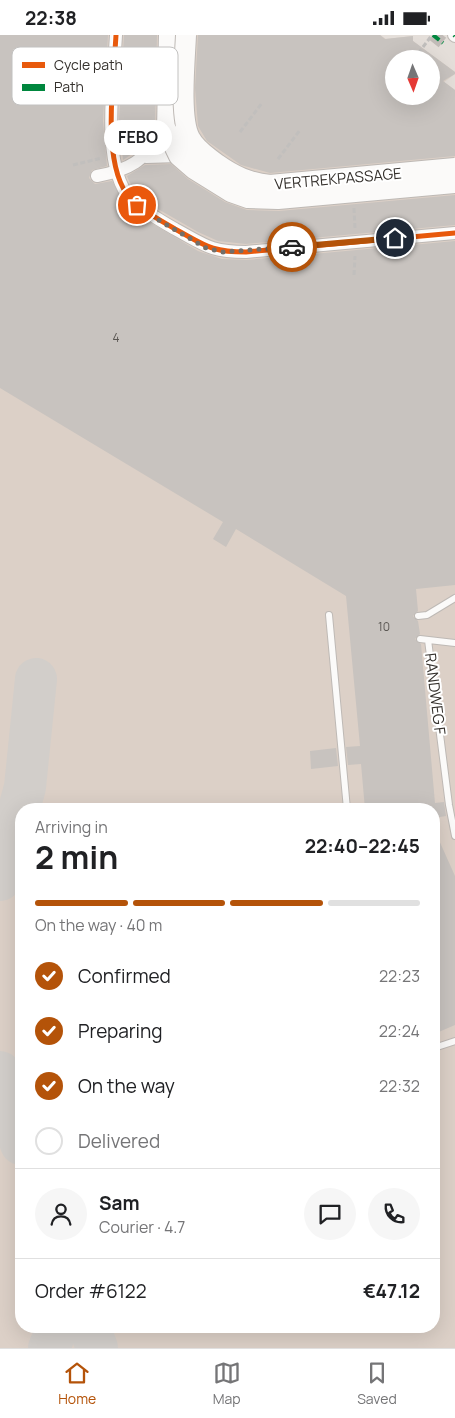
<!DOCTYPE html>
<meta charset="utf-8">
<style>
:root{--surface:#fff;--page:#f6f6f6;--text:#202124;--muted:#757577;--line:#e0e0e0;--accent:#b45309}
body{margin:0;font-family:Manrope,sans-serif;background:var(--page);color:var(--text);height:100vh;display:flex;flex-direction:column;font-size:19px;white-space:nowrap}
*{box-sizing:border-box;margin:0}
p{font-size:16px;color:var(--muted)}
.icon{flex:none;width:28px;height:28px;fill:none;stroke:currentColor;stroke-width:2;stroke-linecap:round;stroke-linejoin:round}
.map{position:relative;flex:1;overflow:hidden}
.details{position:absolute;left:15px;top:768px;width:425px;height:530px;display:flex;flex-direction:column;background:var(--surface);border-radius:20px;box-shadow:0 5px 20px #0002}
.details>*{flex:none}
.needle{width:32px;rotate:178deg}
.fabs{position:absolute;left:385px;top:15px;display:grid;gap:10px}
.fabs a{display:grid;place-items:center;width:55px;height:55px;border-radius:50%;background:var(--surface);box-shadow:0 5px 20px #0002;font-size:25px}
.pin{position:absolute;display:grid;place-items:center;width:42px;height:42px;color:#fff;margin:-21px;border:2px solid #fff;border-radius:50%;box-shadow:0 1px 5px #0007}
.courier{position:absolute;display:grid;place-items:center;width:50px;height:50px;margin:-25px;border:4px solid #b45309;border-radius:50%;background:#fff;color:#222;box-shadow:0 1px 6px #0007}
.bubble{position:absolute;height:35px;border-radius:18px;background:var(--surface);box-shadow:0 5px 20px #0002;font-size:16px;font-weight:700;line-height:35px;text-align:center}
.overview em{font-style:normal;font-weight:700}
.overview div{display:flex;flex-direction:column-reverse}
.overview{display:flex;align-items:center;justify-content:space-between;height:85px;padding:0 20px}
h1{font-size:32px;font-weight:700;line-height:38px}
.bar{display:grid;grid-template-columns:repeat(4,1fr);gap:8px 5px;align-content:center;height:60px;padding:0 20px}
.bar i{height:6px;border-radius:4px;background:var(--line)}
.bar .selected{background:var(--accent)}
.bar p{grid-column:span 4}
.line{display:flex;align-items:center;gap:12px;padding:0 20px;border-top:1px solid var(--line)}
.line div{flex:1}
.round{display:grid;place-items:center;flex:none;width:52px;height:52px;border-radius:26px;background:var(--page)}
ol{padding:0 20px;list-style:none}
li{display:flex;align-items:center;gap:15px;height:55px}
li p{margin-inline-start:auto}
li .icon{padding:5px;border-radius:50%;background:var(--accent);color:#fff;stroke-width:4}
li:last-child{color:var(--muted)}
li i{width:28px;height:28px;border:2px solid var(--line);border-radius:50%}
.status{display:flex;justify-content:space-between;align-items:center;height:35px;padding:0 25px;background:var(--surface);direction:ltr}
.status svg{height:14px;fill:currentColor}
.tabs{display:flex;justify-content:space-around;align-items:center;height:70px;border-top:1px solid var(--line);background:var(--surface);font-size:14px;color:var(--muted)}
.tabs a{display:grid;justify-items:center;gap:2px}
.tabs .selected{color:var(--accent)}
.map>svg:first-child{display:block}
</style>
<div class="status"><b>22:38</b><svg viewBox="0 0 49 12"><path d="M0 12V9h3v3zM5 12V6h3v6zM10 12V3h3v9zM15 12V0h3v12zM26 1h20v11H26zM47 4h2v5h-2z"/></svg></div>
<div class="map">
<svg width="455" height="1313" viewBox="0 0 455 1313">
<rect width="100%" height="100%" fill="#e4ded9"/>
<!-- built -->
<path fill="#dcd0c7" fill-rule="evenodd" d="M0,0H380L386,4L413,1V6L455,37V39L444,47L455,55V1313H0ZM394,24H431V61H394ZM21,774H434V1291H21Z"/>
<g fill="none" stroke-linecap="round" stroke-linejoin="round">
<!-- taxiway -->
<path stroke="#d2ceca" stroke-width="42" d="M0,845L25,752L36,644
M0,1037L7,1072L21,1109
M89,1291L97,1313
M49,1313L58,1291"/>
</g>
<!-- building -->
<path fill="#c8c3bf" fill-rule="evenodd" d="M0,0H108L103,86L107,131L92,135L89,143L95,149L112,146L124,168L136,179L198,216L222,224L247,225L455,206V550L416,554L418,576L413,581L418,586L420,599L415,604L421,609L435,768L444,767L446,781L434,783V774H365L361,729L348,730L346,712L360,711L346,561L236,494L226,512L213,504L223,487L0,353Z
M124,0H157L155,97L138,115L123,125L119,86Z
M198,0H380L385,4L413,1V6L455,37V39L443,46L455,55V121L270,138L241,130L207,106L198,91L195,53ZM394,24H431V61H394Z
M171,129L188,144L225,167L247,175L279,176L455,160V190L246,209L218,206L198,197L151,170L137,159L129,146L127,141L145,130Z
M336,713L338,731L311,734L310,716Z
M434,794L455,841V990L434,999Z"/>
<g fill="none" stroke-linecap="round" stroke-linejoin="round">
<!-- street-tunnel -->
<path stroke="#c1bbb7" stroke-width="12" stroke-dasharray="12 6" stroke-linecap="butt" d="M433,0L443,8"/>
<defs>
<path id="lane" d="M329,580L347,774
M418,581L427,580L455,563
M420,604L455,608
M428,605L449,770L455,801
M434,1013L455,1006"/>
<path id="street" d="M116,0C114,42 100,132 131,164C144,177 160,185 175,194C205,210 210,217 246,217L455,198
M454,0L455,1
M146,122L179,121
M97,141C135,134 142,124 167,96"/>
<path id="primary" d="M167,96L169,0"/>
</defs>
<!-- lane casing -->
<use href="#lane" stroke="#beb9b5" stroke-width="8"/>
<!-- street casing -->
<use href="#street" stroke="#beb9b5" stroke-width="14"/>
<!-- primary casing -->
<use href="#primary" stroke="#beb9b5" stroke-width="22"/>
<!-- path -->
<path stroke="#c1bfbd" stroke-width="3" stroke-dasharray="5 2.5" stroke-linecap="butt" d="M414,24L432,0
M74,34L101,33
M240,97L262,68
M278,124L300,95
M73,130L102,123
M354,173L355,194
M354,240L355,221"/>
<!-- lane -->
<use href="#lane" stroke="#fbfaf9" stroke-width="6"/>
<!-- street -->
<use href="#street" stroke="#fbfaf9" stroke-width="12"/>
<!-- primary -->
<use href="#primary" stroke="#fbfaf9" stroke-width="20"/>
<defs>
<path id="primary-bridge" d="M186,0C185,24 179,83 190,103C196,115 207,121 217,129C234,141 249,148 270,150L455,133
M167,96L179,121L194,134L231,157L248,163L278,164L455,148"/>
</defs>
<!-- primary-bridge casing -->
<use href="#primary-bridge" stroke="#beb9b5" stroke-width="22" stroke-linecap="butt"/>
<!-- primary-bridge -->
<use href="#primary-bridge" stroke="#fbfaf9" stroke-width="20"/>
<!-- quiet -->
<path stroke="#00873e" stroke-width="4" stroke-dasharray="8 4" stroke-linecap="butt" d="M433,0L443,8
M454,0L455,1"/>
<defs>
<path id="cycleway" d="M116,0C114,42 100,132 131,164C144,177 160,185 175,194C205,210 210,217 246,217L455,198"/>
</defs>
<!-- cycleway casing -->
<use href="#cycleway" stroke="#fff" stroke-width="8"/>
<!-- cycleway -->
<use href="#cycleway" stroke="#e8590c" stroke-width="5"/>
</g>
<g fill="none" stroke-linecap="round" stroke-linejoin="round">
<!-- done -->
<path stroke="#726e69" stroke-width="5" stroke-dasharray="0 9" d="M137,170L145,177L206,213L222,217L292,212"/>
<!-- route -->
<path stroke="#b45309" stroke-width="6" d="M292,212L395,203"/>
</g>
<g text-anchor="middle" stroke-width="4" stroke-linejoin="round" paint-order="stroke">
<!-- number labels -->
<g font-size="12" fill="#5a5652">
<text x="116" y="307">4</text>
<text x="384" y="596">10</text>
</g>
<!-- street labels -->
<g font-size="15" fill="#35312d" stroke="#fff">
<text transform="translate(338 144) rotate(-5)" y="5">VERTREKPASSAGE</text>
<text transform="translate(435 659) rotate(83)" y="5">RANDWEG F</text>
</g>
</g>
<!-- legend -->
<rect x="12" y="12" width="166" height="58" rx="8" fill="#fff" stroke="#c2c1c0" stroke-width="1"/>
<rect x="22" y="27" width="23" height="6" fill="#e8590c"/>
<rect x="22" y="49" width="23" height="7" fill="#00873e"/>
<g font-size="14" fill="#35312d">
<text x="54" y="35">Cycle path</text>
<text x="54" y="57">Path</text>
</g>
</svg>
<div class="fabs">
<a><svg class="needle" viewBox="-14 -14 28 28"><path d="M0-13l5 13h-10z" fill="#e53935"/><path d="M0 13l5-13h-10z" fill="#757577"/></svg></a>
</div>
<div class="pin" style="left:137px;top:170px;background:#ea580c"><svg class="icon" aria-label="bag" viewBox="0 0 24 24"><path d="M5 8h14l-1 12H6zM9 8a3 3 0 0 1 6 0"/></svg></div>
<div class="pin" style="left:395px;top:203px;background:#1f2937"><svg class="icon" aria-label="home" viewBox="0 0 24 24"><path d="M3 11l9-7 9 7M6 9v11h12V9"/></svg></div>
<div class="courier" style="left:292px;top:212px"><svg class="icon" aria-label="car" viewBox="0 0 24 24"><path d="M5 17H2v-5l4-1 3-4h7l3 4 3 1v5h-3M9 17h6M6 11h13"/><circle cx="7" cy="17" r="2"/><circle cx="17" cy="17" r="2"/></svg></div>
<div class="bubble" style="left:104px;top:85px;width:68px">FEBO</div>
<section class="details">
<div class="overview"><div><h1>2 min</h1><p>Arriving in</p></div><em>22:40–22:45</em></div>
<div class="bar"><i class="selected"></i><i class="selected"></i><i class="selected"></i><i></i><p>On the way · 40 m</p></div>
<ol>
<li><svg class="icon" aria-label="check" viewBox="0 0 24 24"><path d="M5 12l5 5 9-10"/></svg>Confirmed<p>22:23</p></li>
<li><svg class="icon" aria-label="check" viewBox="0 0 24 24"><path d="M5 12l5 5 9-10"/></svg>Preparing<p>22:24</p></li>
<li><svg class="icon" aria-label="check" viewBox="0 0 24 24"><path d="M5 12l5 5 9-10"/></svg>On the way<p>22:32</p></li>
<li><i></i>Delivered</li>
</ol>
<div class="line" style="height:90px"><a class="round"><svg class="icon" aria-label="person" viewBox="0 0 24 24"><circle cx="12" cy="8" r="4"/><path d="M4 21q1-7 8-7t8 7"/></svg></a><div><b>Sam</b><p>Courier · 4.7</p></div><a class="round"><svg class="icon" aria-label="chat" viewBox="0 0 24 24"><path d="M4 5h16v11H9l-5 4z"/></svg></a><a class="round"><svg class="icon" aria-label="phone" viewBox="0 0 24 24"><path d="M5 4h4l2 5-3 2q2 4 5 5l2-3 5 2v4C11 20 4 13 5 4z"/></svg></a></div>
<div class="line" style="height:65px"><div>Order #6122</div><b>€47.12</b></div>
</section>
</div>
<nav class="tabs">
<a class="selected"><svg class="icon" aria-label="home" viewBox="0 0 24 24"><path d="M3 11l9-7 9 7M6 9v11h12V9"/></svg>Home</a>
<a><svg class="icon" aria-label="map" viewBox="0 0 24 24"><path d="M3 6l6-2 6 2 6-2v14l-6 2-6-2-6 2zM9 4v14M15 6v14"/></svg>Map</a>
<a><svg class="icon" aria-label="saved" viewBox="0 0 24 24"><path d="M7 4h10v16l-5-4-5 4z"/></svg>Saved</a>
</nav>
